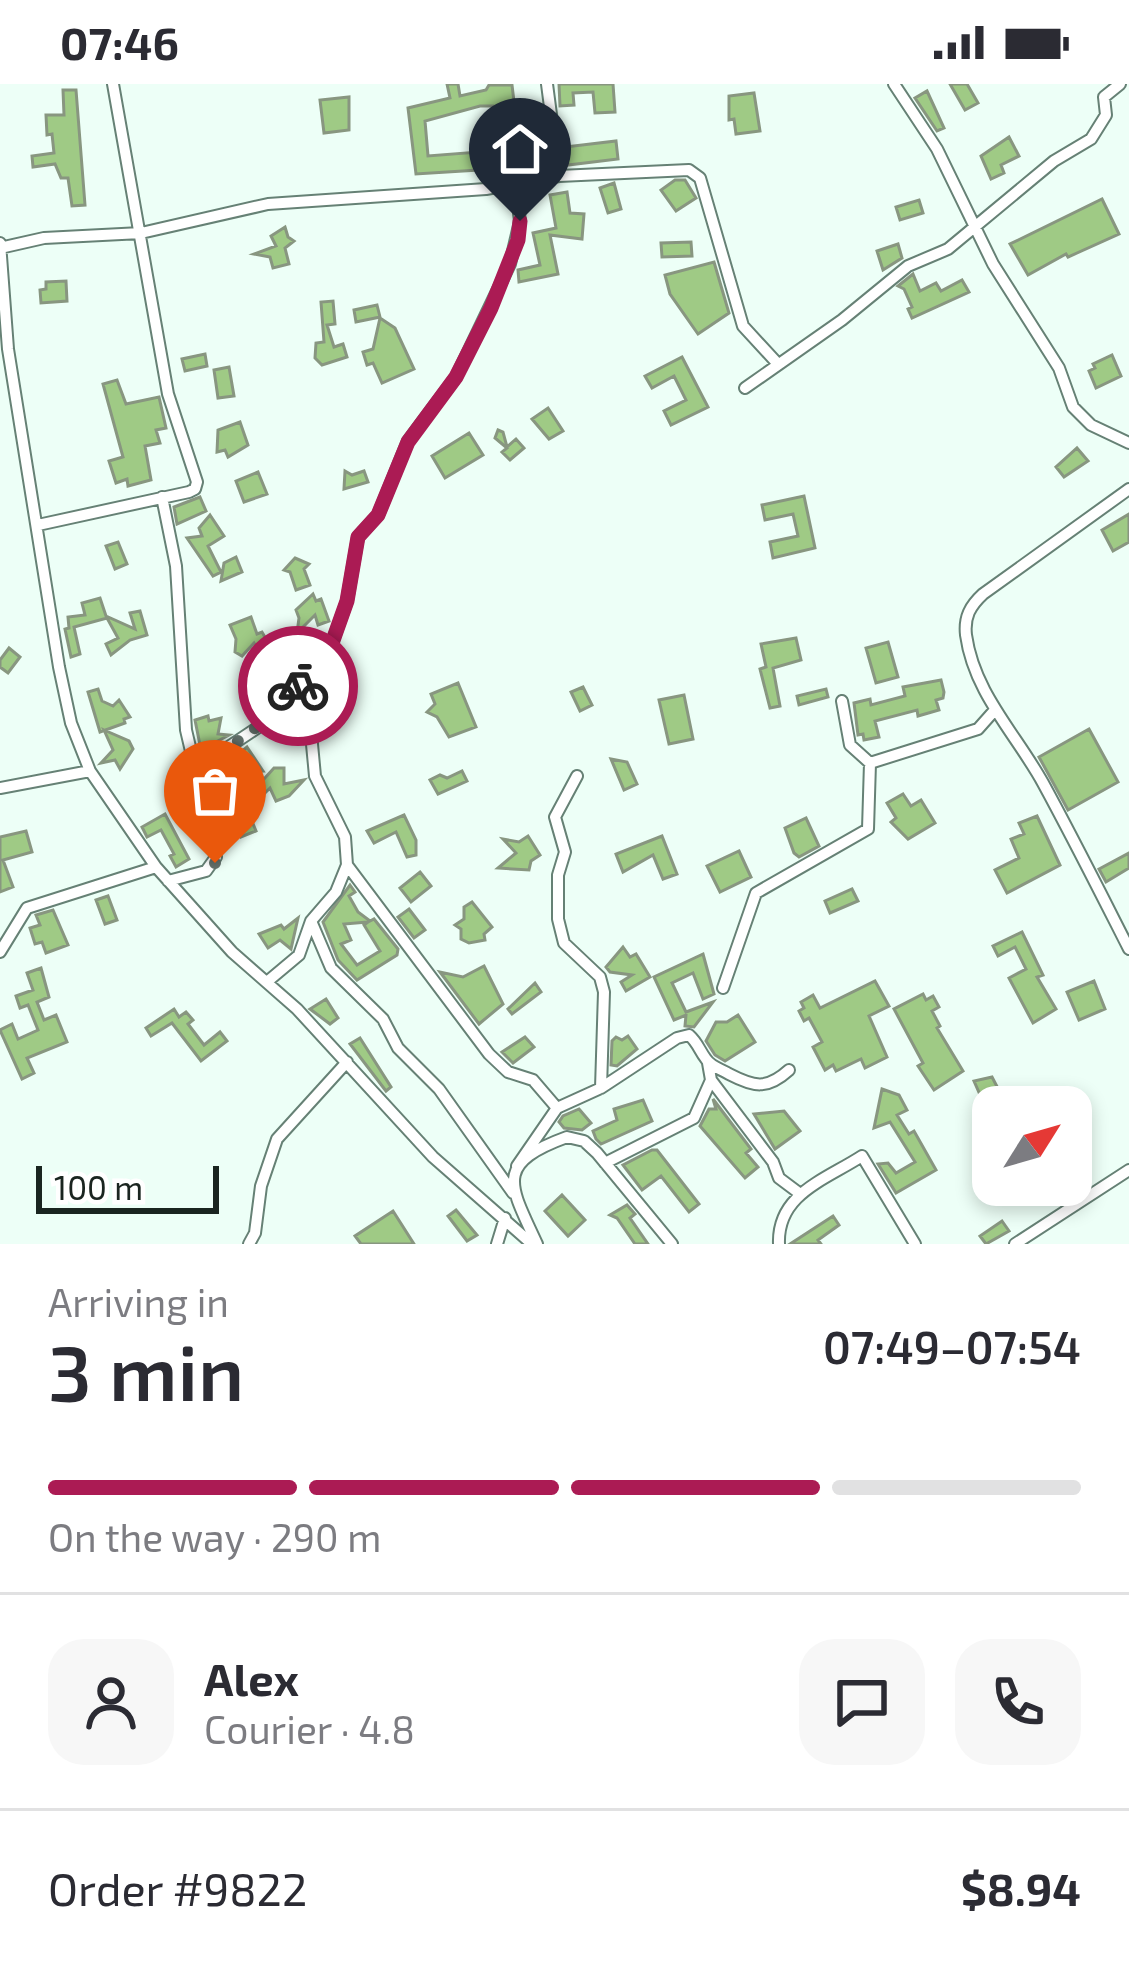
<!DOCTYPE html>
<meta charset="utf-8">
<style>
:root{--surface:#fff;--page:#f7f7f7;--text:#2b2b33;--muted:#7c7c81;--line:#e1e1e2;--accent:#ab1b54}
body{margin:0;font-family:"Exo 2",sans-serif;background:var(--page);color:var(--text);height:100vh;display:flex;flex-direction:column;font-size:45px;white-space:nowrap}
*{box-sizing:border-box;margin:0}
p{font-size:39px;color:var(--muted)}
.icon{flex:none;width:66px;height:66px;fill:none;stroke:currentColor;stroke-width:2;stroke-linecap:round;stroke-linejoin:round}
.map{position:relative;height:1160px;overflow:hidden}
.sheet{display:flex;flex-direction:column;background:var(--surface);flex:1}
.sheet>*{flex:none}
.needle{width:78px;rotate:53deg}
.fabs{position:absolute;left:972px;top:1002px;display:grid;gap:24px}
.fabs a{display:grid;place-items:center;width:120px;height:120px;border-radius:24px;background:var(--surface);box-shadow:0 6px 18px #0003;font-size:60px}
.scale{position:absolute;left:36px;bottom:30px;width:183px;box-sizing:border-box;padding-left:12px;border:6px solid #1a2520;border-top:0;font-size:33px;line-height:42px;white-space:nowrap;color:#1a2520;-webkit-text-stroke:9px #fff;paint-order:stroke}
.pin{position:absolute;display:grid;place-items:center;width:102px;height:102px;color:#fff;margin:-123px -51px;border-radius:50% 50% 50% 0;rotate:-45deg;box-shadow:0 0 12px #0007}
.pin .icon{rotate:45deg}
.courier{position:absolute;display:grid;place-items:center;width:120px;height:120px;margin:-60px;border:9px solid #ab1b54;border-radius:50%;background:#fff;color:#222;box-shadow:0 3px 15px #0007}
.headline em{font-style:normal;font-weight:600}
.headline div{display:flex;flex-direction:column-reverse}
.headline{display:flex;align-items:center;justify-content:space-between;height:204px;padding:0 48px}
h1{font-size:78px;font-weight:600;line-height:90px}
.bar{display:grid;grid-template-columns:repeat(4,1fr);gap:18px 12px;align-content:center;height:144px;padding:0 48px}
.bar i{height:15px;border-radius:9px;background:var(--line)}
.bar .current{background:var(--accent)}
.bar p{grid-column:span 4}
.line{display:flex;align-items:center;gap:30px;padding:0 48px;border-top:3px solid var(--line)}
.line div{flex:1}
.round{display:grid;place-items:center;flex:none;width:126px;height:126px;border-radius:36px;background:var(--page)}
.status{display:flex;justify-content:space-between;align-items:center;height:84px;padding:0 60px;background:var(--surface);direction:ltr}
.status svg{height:33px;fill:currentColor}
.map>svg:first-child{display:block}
</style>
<div class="status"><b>07:46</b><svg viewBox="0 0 49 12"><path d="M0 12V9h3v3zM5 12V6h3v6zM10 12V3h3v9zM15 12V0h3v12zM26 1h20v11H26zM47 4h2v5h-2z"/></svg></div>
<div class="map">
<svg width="1129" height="1160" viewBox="0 0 1129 1160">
<rect width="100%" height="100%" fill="#edfff7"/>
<!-- building -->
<path fill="#9fca85" stroke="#889680" stroke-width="3" fill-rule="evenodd" d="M447,0H458L460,12L486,6L489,1H512L522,84L496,88L491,50L496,49L493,22H480L425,37L428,72L478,68V86L416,90L408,24L450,14Z
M559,0H613L615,28L595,29L593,8L573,9L574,21L560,22Z
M950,0H967L978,19L965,26Z
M63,6H76L85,121L72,122L68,94H61L55,80L33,83L32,72L54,69L52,50L47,51L46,31H64Z
M927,7L944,44L937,47L915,14Z
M754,9L760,47L736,50L734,35L729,36V12Z
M349,13V46L324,49L320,16Z
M1009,53L1019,72L1001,81L1004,89L991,95L981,72Z
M616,57L618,75L568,81L565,63Z
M675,96H685L696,114L676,127L661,106Z
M614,99L621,125L608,129L600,104Z
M567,108L570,129L584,130L582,155L550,151L558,190L519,198L518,186L540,181L533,149L556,144L550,111Z
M1102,115L1119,150L1068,173L1066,170L1028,191L1010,160Z
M919,116L923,129L900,136L896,123Z
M285,143L288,153L294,157L285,164L289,180L273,184L270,173L254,170L276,162L271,152Z
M691,158L692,172L662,173L661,159Z
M898,160L902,174L883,186L877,167Z
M714,178L729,229L698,250L670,210L665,191Z
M913,190L920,207L936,199L941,207L962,196L969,208L912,234L908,225L912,223L904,205L898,202Z
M66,197L67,217L41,219L40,206L46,205V198Z
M333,217L335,240L327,241L334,263L343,260L347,273L322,281L315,274L316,259L324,258L321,218Z
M377,221L380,233L356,238L354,226Z
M380,234L395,244L414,285L382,299L373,279L367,281L363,268L373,265Z
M205,270L207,282L185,287L182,275Z
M1112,271L1121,292L1096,304L1089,287L1095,284L1093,280Z
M682,273L708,323L671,341L664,327L686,316L674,292L652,304L645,292Z
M229,283L234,312L218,314L214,286Z
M117,296L126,320L159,313L166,344L156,346L160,359L145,362L151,396L128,402L127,395L116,399L109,377L123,373L103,300Z
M548,324L563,347L549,355L532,335Z
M240,338L248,361L228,373L225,366L217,368L218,346Z
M498,346L503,348L507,363L516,355L524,364L510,376L502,368L507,364L495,354Z
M469,349L483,371L445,394L432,372Z
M1077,364L1088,377L1064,393L1056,383Z
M345,387L352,391L364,387L368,398L344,405Z
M258,388L267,410L244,418L236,397Z
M804,412L815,464L773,474L770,458L798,452L793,430L765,436L762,421Z
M200,413L206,427L177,440L174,423Z
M1129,430V458L1113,467L1102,446Z
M210,431L224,452L208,462L221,488L213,492L187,454L202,452L199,444Z
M118,458L127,480L115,485L106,462Z
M236,473L242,488L221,497L224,479Z
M295,474L309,480L304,485L310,501L296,506L290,488L284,486Z
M313,510L316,517L321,515L329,537L318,541L315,531L297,549L299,534L296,526Z
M100,514L106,532L135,545L130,529L140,527L147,551L130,556L111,571L106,560L118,554L107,534L74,543L80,570L71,573L65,545L69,544L68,533L85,531L82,519Z
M251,533L257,550L262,548L273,567L262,573L254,559L242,572L235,568L236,555L230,541Z
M796,554L801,576L773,584L780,622L770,624L760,585L766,583L761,560Z
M888,558L898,593L876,599L866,564Z
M9,564L20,573L8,589L0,583V576Z
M941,596L944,608L943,614L936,616L939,626L918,632L917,626L875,637L879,653L864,656L863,650L858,651L854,619L870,615L871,621L905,612L903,603Z
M458,599L476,643L449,653L437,633L427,628L435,620L431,610Z
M583,603L592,621L580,627L571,608Z
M98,605L102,617L113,622L119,616L130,633L124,635L125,639L100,648L88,608Z
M826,605L828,613L799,621L797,612Z
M684,611L693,655L669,660L659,616Z
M327,613L331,627L316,632L308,630L301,636L297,624L313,619L312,629Z
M208,632L209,637L221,634L218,650L229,651L201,666L195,636Z
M1089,645L1118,698L1068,726L1039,673Z
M104,646L129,657L133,665L120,685L115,676L101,679L113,666Z
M247,663L263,687L224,688L223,683Z
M611,675L627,678L637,700L624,706Z
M274,684H284V700L304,696L289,712L276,717L270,704L260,714L244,718L256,747L241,753L231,717L242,712L244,717Z
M462,687L467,697L438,710L430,696L440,691L447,694Z
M903,710L911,722L921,716L935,739L908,755L891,738L896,734L887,719Z
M165,730L189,775L176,783L170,772L174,770L161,746L147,753L142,743Z
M404,731L416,756V771L407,773L396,748L374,759L367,747Z
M1037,732L1060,781L1007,809L995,786L1019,774L1011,755L1024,750L1019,739Z
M806,734L819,762L799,773L794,769L785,744Z
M26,747L32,768L3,776L13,803L0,808V753Z
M528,752L540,771L531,777L529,786L498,784L516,769L503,755L519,758Z
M662,752L677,790L663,795L653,771L623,788L616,770Z
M739,767L751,793L720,808L707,782Z
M1129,769V784L1106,798L1099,785Z
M420,788L431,802L411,818L400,804Z
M350,801L355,808L349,812L358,828L370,837L374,835L398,865L397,871L357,896L338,876L323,838ZM368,838L364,841L380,867L357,881L341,860L351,856L344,840Z
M852,805L858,817L830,829L825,817Z
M108,812L117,836L105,840L96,816Z
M472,818L492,843L484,850L485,856L469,859L461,855V845L455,841L464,835V823Z
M409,825L425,846L414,854L398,833Z
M53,826L68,861L46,869L42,858L35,860L30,844L40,841L36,831Z
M298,834L291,865L280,856L268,864L259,850L281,841L284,845Z
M1022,848L1043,891L1037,893L1056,925L1033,939L1009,894L1026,885L1015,863L998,872L993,862Z
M623,863L630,873L636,870L650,893L626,907L621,898L632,891L610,888L606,883Z
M703,870L714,910L703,915L693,889L672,899L686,928L713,918L694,943L685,942L686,931L674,936L654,893Z
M484,882L503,920L479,940L440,888L463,893Z
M41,884L49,913L37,918L44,936L56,931L67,958L27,974L34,989L22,995L0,946L12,940L18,955L38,946L28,921L20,924L16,912L33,906L27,889Z
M875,897L889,922L869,932L887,973L865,984L861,975L836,987L833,981L825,986L813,963L822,958L809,934L804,937L799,927L804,924L801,918L813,911L820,924Z
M1094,897L1105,925L1079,936L1067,908Z
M535,899L541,908L512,930L508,925Z
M923,910L926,916L933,912L939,923L932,927L940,942L937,944L963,987L934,1006L918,982L923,979L894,925Z
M326,915L338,934L330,940L310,925Z
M174,925L179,933L186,928L193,936L188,940L204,961L220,948L227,957L201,977L172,939L151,952L146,944Z
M738,931L755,958L725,977L715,971L706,957L716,938H727Z
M628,952L637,965L617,982L611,981L612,957L616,953L622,956Z
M525,953L534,963L513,979L502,968Z
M360,954L391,1003L386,1007L350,960Z
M992,993L1003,1014L985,1022L974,997Z
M882,1005L899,1011L907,1026L897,1031L909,1050L914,1047L936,1086L896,1109L878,1080L888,1079L896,1089L915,1078L890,1038L874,1044Z
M713,1015L751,1065L746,1069L758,1083L745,1094L700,1042L709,1025H716Z
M643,1016L652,1037L601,1060L596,1055L593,1047L617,1036L614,1025Z
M579,1025L591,1039L582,1046L564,1044L559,1038L563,1032Z
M784,1027L800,1047L775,1065L754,1030Z
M652,1066H657L699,1120L689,1128L661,1092L642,1106L623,1081Z
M562,1111L585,1136L568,1152L545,1127Z
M627,1121L635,1130L630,1134L648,1160H635L617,1134L610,1131Z
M456,1126L477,1151L467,1157L448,1132Z
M393,1127L414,1160H361L355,1152Z
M833,1132L839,1141L818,1156L821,1160H790Z
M1002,1137L1009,1147L986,1160L980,1152Z"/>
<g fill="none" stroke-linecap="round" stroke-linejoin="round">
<defs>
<path id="minor" d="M547,0L559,92
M894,0L937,65L993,180L1059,284L1073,323L1091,341L1129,359
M0,159L8,265L59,583L71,639L90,687L156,783L232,868L297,925L433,1073L532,1160
M0,164L44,154L141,149L268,120L486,105L559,92L689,86L700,94L743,242L778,280
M745,304L842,236L908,182L948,165L1054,77L1091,55L1106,31L1104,13L1120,0
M1129,405L983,510C970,522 964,533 966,551C974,609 1016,650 1043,699C1073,754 1101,810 1129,865
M162,413L176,482L186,646L216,773L206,787L168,797
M38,441L189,408L195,405L197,398L168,310L113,0
M842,617L850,661L870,679
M194,679L218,670L257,644L320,579L331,562L347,517L358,453L378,431L408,357L456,293L510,180L520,137L515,98
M577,692L555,733L565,768L558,791V835L564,859L600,893L604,908L601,1004
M0,704L90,687
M347,781L489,970L508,988L533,996L557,1024
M311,837L331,884L383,935L398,964L439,1005L513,1109
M0,868L27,824L156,783
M268,897L299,871L311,837L336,808L347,781L345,753L315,692L310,639
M723,904L756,809L868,745L870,679L978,645L994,627
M708,979L711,996L773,1078L779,1094L799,1109
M605,1079L694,1034L711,996
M517,1082L557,1024L601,1004L677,954L689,951C698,959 699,966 706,975C711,983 721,985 729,990C754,1003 767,1006 789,986
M249,1160L255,1149L261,1102L277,1055L347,978
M497,1160L505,1134
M537,1160C510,1101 493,1080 567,1053L584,1057L597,1069L672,1160
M779,1160C777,1110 825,1096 862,1072L915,1160
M1015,1160L1129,1086"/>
</defs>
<!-- minor casing -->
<use href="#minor" stroke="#668175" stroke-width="14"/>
<!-- minor -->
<use href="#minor" stroke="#fff" stroke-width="10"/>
</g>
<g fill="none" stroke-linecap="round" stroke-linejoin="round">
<!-- done -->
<path stroke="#64716b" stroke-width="12" stroke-dasharray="0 21.6" d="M215,779L194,679L246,653L298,602"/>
<!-- route -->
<path stroke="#ab1b54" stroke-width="15" d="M298,602L331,562L347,517L358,453L378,431L408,358L456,293L491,224L518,156L520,137"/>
</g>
</svg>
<div class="fabs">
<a><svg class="needle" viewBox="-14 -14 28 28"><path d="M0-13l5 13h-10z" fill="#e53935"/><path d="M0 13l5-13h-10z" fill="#7c7c81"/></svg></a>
</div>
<div class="scale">100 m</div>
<div class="pin" style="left:215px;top:779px;background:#ea580c"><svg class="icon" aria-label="bag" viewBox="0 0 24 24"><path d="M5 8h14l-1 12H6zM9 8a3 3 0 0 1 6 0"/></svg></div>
<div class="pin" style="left:520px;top:137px;background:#1f2937"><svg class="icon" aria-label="home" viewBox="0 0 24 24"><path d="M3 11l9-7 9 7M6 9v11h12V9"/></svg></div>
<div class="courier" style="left:298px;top:602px"><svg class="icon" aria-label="bike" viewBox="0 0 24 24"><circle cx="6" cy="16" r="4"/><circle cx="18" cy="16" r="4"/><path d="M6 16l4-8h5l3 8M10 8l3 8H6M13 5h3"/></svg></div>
</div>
<section class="sheet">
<div class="headline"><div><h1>3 min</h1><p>Arriving in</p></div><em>07:49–07:54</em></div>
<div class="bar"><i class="current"></i><i class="current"></i><i class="current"></i><i></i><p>On the way · 290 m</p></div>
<div class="line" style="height:216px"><a class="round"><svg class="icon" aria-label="person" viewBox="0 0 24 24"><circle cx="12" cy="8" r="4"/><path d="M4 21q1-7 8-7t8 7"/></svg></a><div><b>Alex</b><p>Courier · 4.8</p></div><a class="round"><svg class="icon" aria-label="chat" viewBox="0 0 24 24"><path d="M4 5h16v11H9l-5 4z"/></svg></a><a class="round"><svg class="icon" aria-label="phone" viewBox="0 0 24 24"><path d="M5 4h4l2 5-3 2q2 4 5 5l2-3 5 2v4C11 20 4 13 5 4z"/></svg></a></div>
<div class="line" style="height:156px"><div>Order #9822</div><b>$8.94</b></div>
</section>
